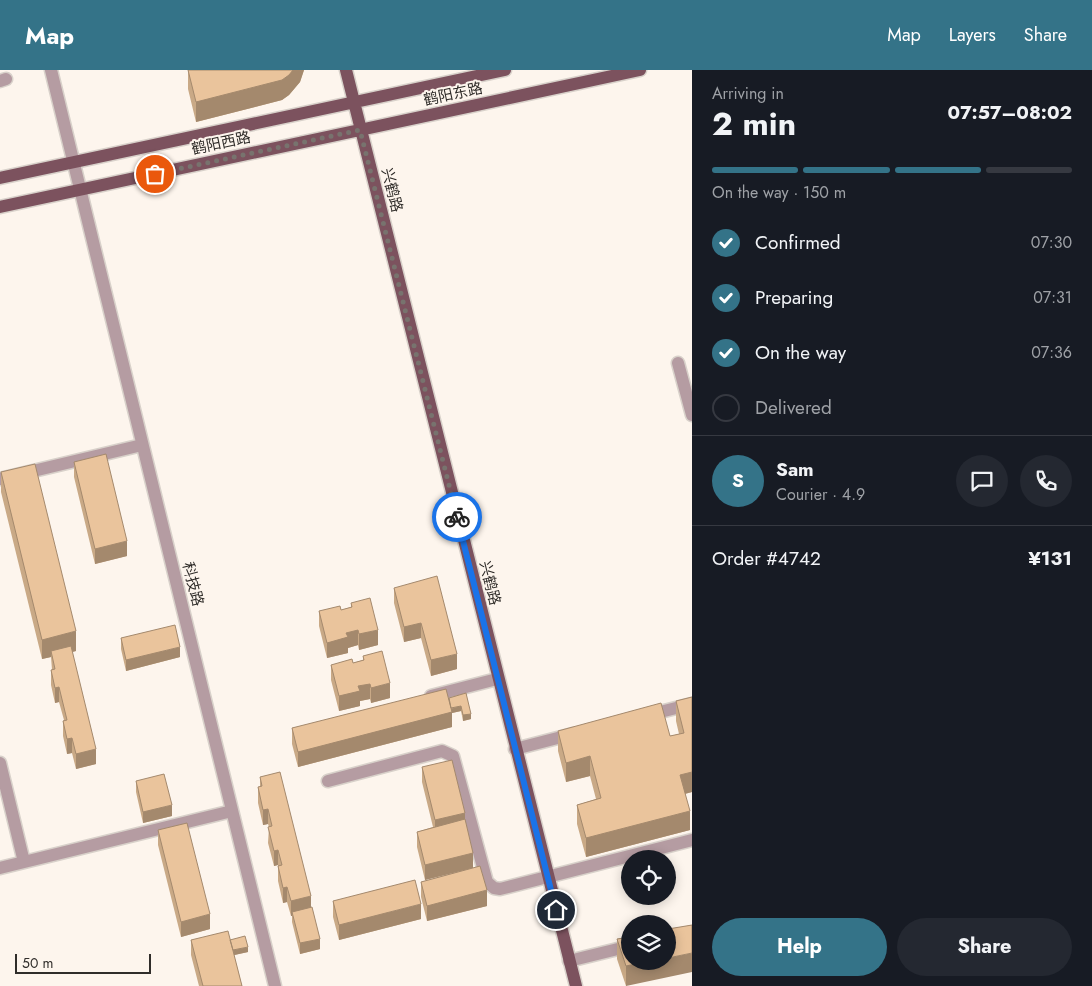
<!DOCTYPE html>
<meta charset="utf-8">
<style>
:root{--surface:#171b24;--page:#242831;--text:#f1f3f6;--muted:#9ea1a6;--line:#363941;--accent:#347388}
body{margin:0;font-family:Jost,"Noto Sans SC",sans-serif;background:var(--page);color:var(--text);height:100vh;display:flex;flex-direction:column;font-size:19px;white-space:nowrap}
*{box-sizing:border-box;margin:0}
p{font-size:16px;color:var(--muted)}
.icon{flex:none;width:28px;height:28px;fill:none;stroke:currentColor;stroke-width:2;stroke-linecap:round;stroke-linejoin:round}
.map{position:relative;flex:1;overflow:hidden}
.panel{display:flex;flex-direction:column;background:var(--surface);width:400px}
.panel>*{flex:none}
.tools{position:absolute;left:621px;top:780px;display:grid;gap:10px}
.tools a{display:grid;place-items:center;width:55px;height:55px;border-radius:50%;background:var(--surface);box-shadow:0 2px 12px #0003;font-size:25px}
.scale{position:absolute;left:15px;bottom:12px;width:136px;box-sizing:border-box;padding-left:5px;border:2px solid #302d2a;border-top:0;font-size:14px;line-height:18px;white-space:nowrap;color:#302d2a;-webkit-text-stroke:4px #fdf5ed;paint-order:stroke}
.pin{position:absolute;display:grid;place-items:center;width:42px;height:42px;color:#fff;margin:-21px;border:2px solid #fff;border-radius:50%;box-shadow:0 1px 5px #0007}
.courier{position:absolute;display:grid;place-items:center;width:50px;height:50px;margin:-25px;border:4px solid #1a73e8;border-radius:50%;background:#fff;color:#222;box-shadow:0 1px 6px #0007}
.headline em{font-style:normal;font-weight:700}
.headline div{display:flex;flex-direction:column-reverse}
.headline{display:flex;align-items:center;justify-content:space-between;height:85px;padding:0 20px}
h1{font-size:32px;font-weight:700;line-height:38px}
.bar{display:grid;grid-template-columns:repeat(4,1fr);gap:8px 5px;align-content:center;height:60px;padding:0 20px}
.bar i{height:6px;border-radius:4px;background:var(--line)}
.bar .current{background:var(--accent)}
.bar p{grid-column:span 4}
.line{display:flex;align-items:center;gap:12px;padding:0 20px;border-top:1px solid var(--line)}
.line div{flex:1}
.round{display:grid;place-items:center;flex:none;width:52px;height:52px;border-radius:26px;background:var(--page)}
ol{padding:0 20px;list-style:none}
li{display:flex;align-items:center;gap:15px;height:55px}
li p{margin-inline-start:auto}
li .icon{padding:5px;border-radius:50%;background:var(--accent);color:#fff;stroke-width:4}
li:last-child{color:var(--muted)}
li i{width:28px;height:28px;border:2px solid var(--line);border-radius:50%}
.primary-button{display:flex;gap:10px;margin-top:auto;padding:10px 20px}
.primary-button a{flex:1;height:58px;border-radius:30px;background:var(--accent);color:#fff;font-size:20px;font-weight:700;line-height:58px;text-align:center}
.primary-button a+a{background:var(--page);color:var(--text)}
header{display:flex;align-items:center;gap:30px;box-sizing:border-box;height:70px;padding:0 25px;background:var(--accent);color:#fff}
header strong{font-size:24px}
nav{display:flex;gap:28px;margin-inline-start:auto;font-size:18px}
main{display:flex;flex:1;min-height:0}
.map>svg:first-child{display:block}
</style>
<header>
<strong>Map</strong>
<nav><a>Map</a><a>Layers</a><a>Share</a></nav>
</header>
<main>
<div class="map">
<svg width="692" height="916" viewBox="0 0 692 916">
<rect width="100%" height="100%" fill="#fdf5ed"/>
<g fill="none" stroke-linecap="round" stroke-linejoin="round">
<defs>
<path id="minor" d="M51,0L275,916
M0,11L6,9
M678,293L692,345
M0,409L142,375
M431,626L497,609
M648,645L692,634
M515,679L573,664
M0,693L24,792
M328,711L442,681L453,686L487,812L494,818L500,819L692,770
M0,798L232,741
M569,891L630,876"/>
<path id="major" d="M346,0L576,916
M0,108L505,0
M0,137L640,0"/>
</defs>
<!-- minor casing -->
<use href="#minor" stroke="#d8d1ca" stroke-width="15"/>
<!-- major casing -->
<use href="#major" stroke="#d8d1ca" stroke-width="15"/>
<!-- minor -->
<use href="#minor" stroke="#b59ca2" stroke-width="12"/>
<!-- major -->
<use href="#major" stroke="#7c525e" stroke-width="12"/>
</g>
<!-- wall -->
<path fill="#c9a986" d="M188,0H304L300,12L289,25L282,30L196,52L188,19Z
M74,392L127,486L95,494L74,407Z
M1,402L76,581L72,582L96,694L76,699L72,683L67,684L63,666V651L64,650L59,632L55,633L51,615V600H52L51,587L42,589L1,422Z
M394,518L457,599L431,606L421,568L404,572L394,533Z
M351,533L378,575L359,580L358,575L348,578V583L327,588L319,556V541L341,540L351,537Z
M121,568L180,587L126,601L121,579Z
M363,586L390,628L371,633L370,629L360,631V636L339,641L331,610V595L353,593L363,590Z
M466,623L471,649L463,651L461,641L452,643V657L298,697L292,674V658L449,628Z
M692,627V722L685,724L690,760L586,787L577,754V735L596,729L590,706L566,712L558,681V661L670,666L679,664L676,651V631Z
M422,697L465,751L473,798L487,836L427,851L421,827V812L471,798L425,810L417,777V762L433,757L422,712Z
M260,707L311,837L320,879L300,884L292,852V846H291L287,832L283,833L278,811V795L274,796L268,773L269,757L268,754L263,755L258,733V717H260Z
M136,711L172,746L143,753L136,722Z
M158,760L210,859L181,867L158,775Z
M333,831L421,849L339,870L333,847Z
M692,855L626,916L617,889V869Z
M191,870H230L248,882L234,885L242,916H199L191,885Z"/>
<!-- shaded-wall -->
<path fill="#a4896d" d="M293,0H304L300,12L289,25L282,30L196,52V32Z
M127,471V486L95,494V479Z
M421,553V568L404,572V557Z
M358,560V575L348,578V583L327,588V573L346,563Z
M378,560V575L359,580V564Z
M76,561V581L52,587L51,581V587L42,589V570Z
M180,577V587L126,601V590Z
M457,584V599L431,606V590Z
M390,613V628L371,633V618Z
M370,614V629L360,631V636L339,641V626L358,616Z
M59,617V632L55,633V618Z
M461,636V641L452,643V657L298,697V682Z
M471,644V649L463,651V645Z
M72,668V683L67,684V669Z
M96,679V694L76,699V684Z
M590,686V706L566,712V693Z
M692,702V722L680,725V705Z
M172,735V746L143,753V742Z
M268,739V754L263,755V740Z
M690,741V760L586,787V768Z
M465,743V758L435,766V750Z
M278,780V795L274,796V781Z
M473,783V798L425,810V795Z
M287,817V832L283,833V818Z
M487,820V836L427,851V836Z
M311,826V841L292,842V846H291V831Z
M421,834V849L339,870V855Z
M210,844V859L181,867V852Z
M320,869V879L300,884V873Z
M248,877V882L230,886V881Z
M692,883V902L626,916V896L649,891H668V888Z"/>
<!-- building -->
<path fill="#eac49c" stroke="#a4896d" d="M188,0H293L289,5L282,10L196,32Z
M106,384L127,471L95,479L74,392Z
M35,394L76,561L42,570L1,402Z
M437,506L457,584L431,590L421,553L404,557L394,518Z
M370,528L378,560L359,564L358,560L346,563L348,567L327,573L319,541L340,536L341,540L352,537L351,533Z
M175,555L180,577L126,590L121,568Z
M71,576L96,679L76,684L72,668L67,669L63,651L67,650L59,617L55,618L51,600L55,599L51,581Z
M382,581L390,613L371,618L370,614L358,616L360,621L339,626L331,595L352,589L353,593L364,590L363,586Z
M446,619L452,642L298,682L292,658Z
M466,623L471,644L463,645L461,636L451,638L449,628Z
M692,627V702L680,705L690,741L586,768L577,735L601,728L590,686L566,693L558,661L661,633L670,666L684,663L676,631Z
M452,690L465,743L435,750L422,697Z
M280,702L311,826L291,831L287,817L283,818L278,796L282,795L278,780L274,781L268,757L272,756L268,739L263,740L258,717L262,716L260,707Z
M164,704L172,735L143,742L136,711Z
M465,749L473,783L425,795L417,762Z
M187,753L210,844L181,852L158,760Z
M480,796L487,820L427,836L421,812Z
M415,810L421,834L339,855L333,831Z
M312,837L320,869L300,873L292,842Z
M692,855V883L668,888V859Z
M228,861L242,916H203L191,870Z
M245,866L248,877L233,880L230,870Z
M630,867V891H649L626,896L617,869Z"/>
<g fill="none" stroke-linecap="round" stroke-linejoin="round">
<!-- done -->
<path stroke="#78736e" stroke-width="5" stroke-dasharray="0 9" d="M155,104L360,60L457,447"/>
<!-- route -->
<path stroke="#1a73e8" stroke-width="6" d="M457,447L556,840"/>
</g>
<g text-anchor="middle" stroke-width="4" stroke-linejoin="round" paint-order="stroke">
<!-- street labels -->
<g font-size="15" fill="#302d2a" stroke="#fdf5ed">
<text transform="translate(453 24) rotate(-12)" y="5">鹤阳东路</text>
<text transform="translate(221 73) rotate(-12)" y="5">鹤阳西路</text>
<text transform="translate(392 120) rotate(76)" y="5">兴鹤路</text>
<text transform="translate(490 513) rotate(76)" y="5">兴鹤路</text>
<text transform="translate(193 514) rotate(76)" y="5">科技路</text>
</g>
</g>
</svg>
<div class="tools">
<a><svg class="icon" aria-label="locate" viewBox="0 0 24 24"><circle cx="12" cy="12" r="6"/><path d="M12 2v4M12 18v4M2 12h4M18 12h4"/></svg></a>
<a><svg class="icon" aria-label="layers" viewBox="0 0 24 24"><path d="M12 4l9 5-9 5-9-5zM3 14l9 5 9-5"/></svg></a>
</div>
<div class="scale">50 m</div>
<div class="pin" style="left:155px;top:104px;background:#ea580c"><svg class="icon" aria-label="bag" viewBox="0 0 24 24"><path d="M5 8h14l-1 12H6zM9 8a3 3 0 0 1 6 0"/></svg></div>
<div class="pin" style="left:556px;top:840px;background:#1f2937"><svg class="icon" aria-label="home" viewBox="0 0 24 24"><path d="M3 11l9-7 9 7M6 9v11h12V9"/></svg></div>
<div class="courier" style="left:457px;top:447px"><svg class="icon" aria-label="bike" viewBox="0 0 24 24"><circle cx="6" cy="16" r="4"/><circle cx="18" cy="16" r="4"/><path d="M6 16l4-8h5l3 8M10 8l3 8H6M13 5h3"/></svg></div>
</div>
<section class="panel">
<div class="headline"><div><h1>2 min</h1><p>Arriving in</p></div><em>07:57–08:02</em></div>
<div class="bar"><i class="current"></i><i class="current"></i><i class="current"></i><i></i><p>On the way · 150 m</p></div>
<ol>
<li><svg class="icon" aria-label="check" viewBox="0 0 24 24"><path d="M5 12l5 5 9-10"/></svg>Confirmed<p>07:30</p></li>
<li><svg class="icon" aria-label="check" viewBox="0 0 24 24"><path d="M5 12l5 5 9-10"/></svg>Preparing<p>07:31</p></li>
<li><svg class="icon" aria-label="check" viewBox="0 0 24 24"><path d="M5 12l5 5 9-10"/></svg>On the way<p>07:36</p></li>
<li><i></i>Delivered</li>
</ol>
<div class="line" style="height:90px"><b class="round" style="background:var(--accent);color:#fff">S</b><div><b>Sam</b><p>Courier · 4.9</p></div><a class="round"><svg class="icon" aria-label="chat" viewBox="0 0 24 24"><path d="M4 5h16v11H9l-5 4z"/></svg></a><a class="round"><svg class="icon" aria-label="phone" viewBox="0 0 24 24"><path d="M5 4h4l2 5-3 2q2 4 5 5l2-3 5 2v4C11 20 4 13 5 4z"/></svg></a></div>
<div class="line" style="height:65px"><div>Order #4742</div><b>¥131</b></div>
<div class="primary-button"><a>Help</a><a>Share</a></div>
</section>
</main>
